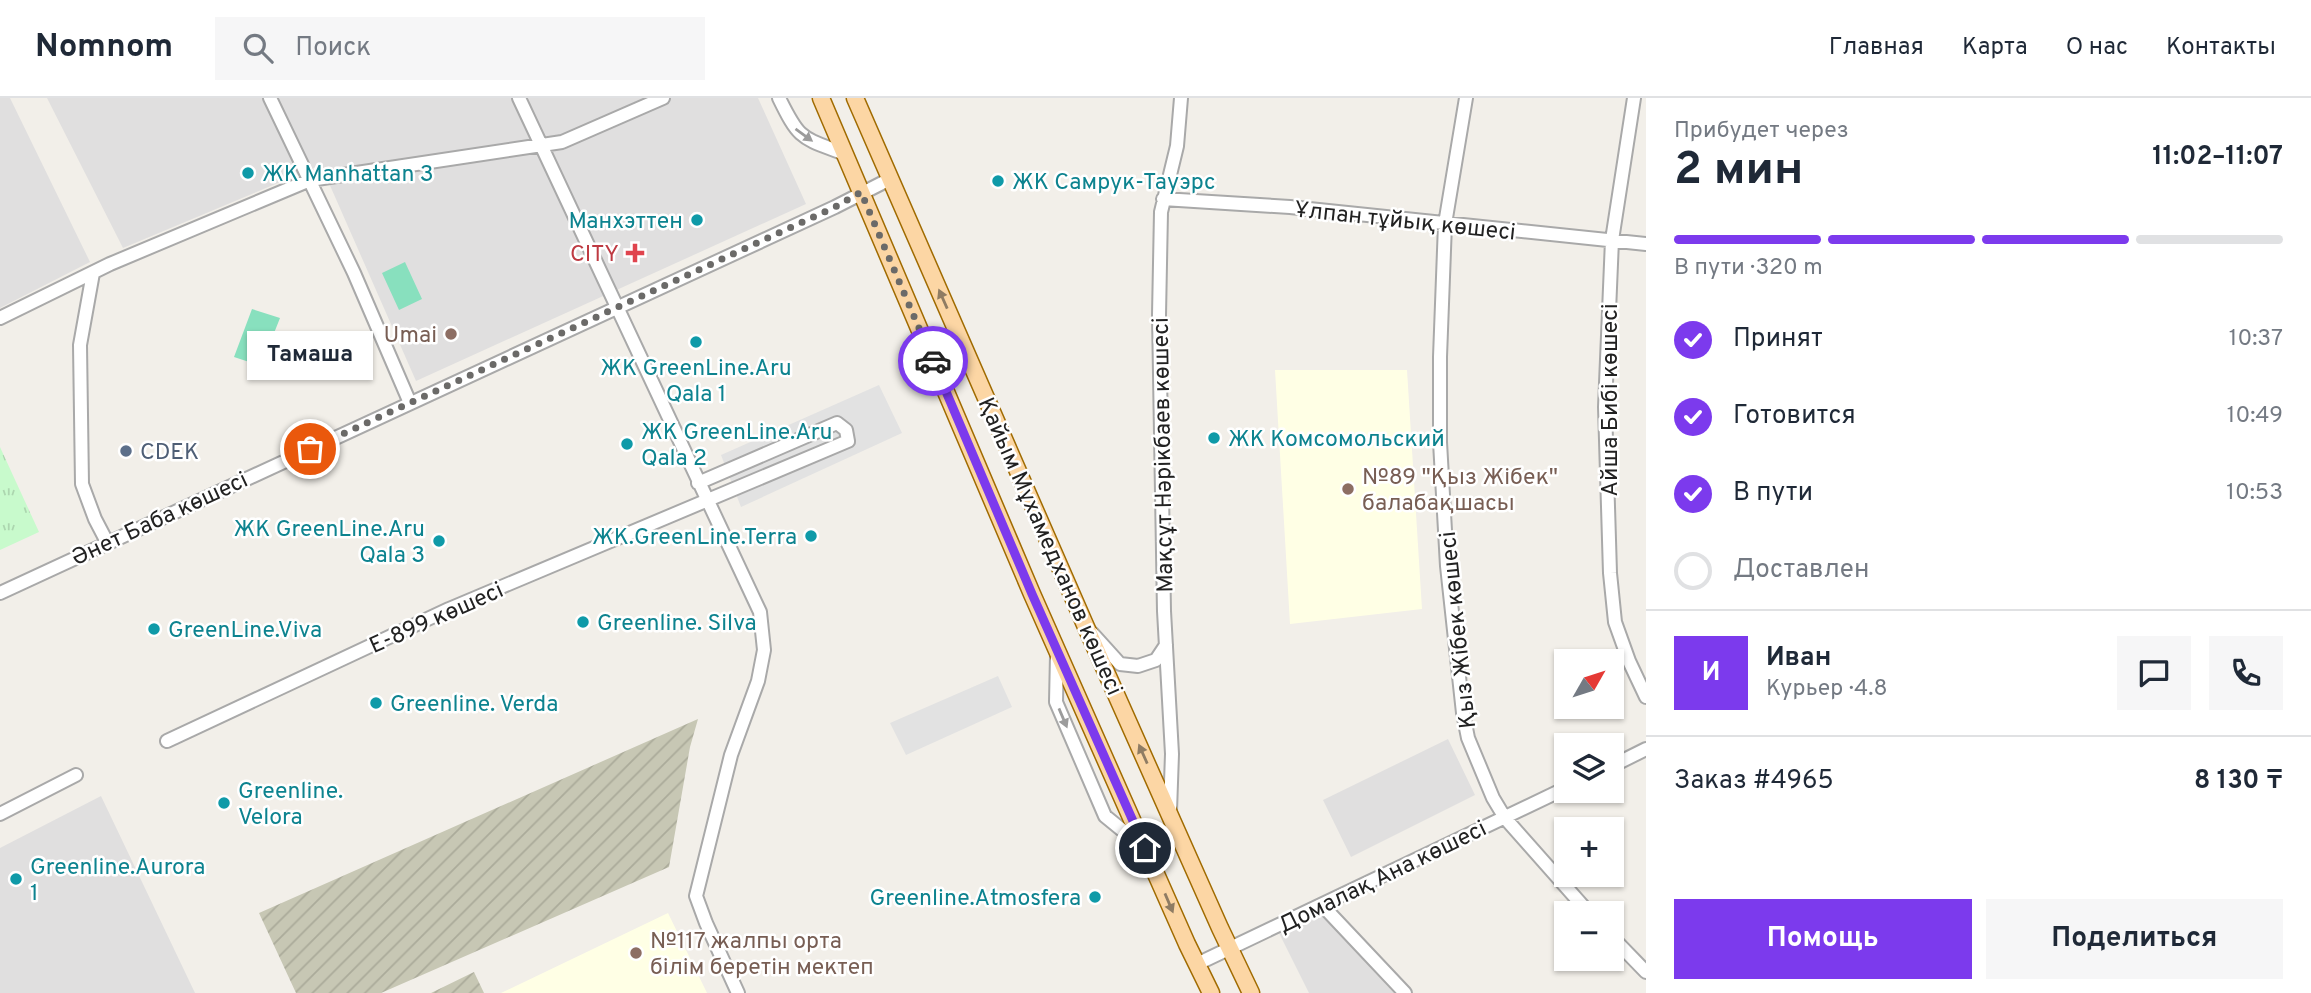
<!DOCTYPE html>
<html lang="ru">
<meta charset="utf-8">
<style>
:root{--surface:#fff;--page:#f6f6f7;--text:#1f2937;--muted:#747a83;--line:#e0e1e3;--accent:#7c3aed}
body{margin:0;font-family:Overpass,sans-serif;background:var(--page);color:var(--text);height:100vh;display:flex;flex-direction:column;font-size:26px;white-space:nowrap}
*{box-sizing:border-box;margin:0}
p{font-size:23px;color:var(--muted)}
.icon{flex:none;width:38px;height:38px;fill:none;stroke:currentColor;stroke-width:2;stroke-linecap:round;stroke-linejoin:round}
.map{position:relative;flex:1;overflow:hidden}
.panel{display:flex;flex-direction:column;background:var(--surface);width:665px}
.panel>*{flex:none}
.needle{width:46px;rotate:51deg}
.buttons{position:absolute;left:1554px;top:551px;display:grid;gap:14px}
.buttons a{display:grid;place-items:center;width:70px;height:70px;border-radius:0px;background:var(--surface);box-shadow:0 2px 5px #0004;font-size:35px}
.pin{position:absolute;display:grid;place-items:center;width:60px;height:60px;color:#fff;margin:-30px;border:4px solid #fff;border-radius:50%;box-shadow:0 2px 7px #0007}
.courier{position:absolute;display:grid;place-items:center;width:70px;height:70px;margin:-35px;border:5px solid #7c3aed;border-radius:50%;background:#fff;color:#222;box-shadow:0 2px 9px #0007}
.bubble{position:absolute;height:49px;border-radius:0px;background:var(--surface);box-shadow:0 2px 5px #0004;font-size:23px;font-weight:700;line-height:49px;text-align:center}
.headline em{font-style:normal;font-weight:700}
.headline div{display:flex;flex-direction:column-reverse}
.headline{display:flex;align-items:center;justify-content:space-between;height:119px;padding:0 28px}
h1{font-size:46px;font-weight:700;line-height:52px}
.bar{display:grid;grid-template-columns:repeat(4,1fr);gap:10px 7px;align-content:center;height:84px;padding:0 28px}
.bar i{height:9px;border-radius:5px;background:var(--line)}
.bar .selected{background:var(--accent)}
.bar p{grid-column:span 4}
.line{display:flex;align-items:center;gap:18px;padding:0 28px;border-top:2px solid var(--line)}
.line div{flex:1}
.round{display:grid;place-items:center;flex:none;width:74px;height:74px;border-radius:0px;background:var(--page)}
ol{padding:0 28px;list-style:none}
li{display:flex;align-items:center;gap:21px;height:77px}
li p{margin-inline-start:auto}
li .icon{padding:7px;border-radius:50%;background:var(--accent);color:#fff;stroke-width:4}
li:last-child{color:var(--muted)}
li i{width:38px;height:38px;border:4px solid var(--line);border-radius:50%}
.button{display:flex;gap:14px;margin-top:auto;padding:14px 28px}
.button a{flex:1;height:80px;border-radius:0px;background:var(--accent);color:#fff;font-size:28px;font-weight:700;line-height:80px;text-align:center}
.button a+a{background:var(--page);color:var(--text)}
header{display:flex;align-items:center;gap:42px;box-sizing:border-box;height:98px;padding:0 35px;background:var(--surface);border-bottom:2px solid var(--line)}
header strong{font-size:33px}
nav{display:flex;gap:38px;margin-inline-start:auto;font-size:24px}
.search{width:490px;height:63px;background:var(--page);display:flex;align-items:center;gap:18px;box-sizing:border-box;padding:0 24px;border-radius:0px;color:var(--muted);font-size:26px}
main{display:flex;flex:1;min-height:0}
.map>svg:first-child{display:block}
</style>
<header>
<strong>Nomnom</strong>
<div class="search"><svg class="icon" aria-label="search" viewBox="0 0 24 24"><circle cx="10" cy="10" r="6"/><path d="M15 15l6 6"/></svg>Поиск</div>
<nav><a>Главная</a><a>Карта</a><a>О нас</a><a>Контакты</a></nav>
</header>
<main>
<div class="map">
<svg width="1646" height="895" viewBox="0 0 1646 895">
<defs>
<pattern id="construction-furrows" width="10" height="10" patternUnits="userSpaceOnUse" patternTransform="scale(1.75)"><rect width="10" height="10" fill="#c7c7b4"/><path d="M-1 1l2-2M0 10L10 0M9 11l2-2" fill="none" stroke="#abab9a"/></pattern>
<pattern id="park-tufts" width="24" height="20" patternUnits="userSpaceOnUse" patternTransform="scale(1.75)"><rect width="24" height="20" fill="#c8facc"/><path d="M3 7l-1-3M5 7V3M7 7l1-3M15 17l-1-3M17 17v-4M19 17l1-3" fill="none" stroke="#acd6af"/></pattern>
</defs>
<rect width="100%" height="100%" fill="#f2efe9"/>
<!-- residential -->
<path fill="#e0dfdf" d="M0,0H10L90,164L0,210Z
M47,0H758L806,106L416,283L321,67L123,150Z
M1448,641L1475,697L1351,759L1323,702Z
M101,698L195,895H0V750Z
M1321,816L1394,895H1309L1279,835Z"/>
<!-- education -->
<path fill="#ffffe5" d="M1275,272H1407L1422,511L1290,526Z
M668,815L707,895H501Z"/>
<!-- construction -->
<path fill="url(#construction-furrows)" d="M698,621L690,649L669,769L381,895H296L259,815Z
M474,874L484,895H431Z"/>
<!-- park -->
<path fill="url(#park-tufts)" d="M0,349L39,434L0,452Z"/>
<!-- pitch -->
<path fill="#88e0be" d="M405,164L422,201L399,212L382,175Z
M252,211L280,220L261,268L234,259Z"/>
<!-- parking -->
<path fill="#e2e2e2" d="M879,287L902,335L741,409L721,357Z
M998,578L1012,609L906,657L890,625Z"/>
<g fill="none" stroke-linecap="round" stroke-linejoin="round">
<defs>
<path id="minor" d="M270,0L354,175L410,305
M519,0L760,514L764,552L758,583L731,657L696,798L706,825L738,895
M779,0C800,43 801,39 845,56
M1466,0L1445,126L1440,259V344L1447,468L1463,615L1468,640L1493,700L1505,720L1590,816
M1634,0L1612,142L1605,309L1610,475L1615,524L1629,563L1646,599
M1163,101L1290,109L1646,146
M93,175L80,247L82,386L95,421L107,444
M0,220L110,166L310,82L562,44L663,0
M0,495L835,109L890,81
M1092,535L1120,566L1138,568L1156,562L1166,547
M1057,557L1056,604L1105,718L1143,749
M167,643L449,511L848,343L846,332L837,325L698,385
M1612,668L1646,651
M1170,713L1172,656L1164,513L1159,217L1161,114L1177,48L1181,0
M0,716L76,677
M1322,807L1405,895
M1612,839L1646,874
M1197,866L1566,690"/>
<path id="major" d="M821,0L1032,496L1187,846L1211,895
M855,0L1086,529L1220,830L1251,895"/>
</defs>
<!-- minor casing -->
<use href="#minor" stroke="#a9a9a9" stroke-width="16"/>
<!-- major casing -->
<use href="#major" stroke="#a06b00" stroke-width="19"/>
<!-- minor -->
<use href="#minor" stroke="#fff" stroke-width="12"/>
<!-- major -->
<use href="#major" stroke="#fcd6a4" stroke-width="16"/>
</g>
<!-- one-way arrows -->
<defs><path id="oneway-solid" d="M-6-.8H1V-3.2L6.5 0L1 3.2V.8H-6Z" transform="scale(1.75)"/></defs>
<g fill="#9c9c9c">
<use href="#oneway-solid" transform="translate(804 37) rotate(36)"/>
<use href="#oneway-solid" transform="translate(1063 620) rotate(67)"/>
</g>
<g fill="#8f7c63">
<use href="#oneway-solid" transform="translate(943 201) rotate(-114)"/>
<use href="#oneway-solid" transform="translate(1143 656) rotate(-114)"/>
<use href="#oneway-solid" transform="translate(1169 805) rotate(67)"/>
</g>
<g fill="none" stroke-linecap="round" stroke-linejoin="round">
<!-- done -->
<path stroke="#6b6a68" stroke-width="7" stroke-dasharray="0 12.6" d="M310,351L835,109L861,94L933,263"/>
<!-- route -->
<path stroke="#7c3aed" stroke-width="9" d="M933,263L1032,496L1145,750"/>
</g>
<!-- markers -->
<g fill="#0f9aa8" stroke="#fff" stroke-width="2.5">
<circle cx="248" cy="75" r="7"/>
<circle cx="998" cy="83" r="7"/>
<circle cx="697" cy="122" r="7"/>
<circle cx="696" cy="244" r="7"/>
<circle cx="1214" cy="340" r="7"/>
<circle cx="627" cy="346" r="7"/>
<circle cx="811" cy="438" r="7"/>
<circle cx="439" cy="443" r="7"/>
<circle cx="583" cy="524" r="7"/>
<circle cx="154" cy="531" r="7"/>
<circle cx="376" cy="605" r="7"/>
<circle cx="224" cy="705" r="7"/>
<circle cx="16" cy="781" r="7"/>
<circle cx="1095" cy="799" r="7"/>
</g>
<path fill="#e0444e" stroke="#fff" stroke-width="2.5" d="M631.5 144.5h7v7h7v7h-7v7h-7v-7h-7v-7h7z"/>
<g fill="#8d6e63" stroke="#fff" stroke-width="2.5">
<circle cx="451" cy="236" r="7"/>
<circle cx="1348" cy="391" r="7"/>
<circle cx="636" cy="855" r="7"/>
</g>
<circle fill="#5c6f8a" stroke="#fff" stroke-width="2.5" cx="126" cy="353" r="7"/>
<g text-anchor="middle" stroke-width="5" stroke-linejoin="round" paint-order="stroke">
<!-- culture labels -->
<g font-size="23" fill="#0d838f" stroke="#fff" text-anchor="start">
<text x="262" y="83">ЖК Manhattan 3</text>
<text x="1012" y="91">ЖК Самрук-Тауэрс</text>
<text x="683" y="130" text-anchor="end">Манхэттен</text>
<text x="696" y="277" text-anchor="middle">ЖК GreenLine.Aru<tspan x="696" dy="26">Qala 1</tspan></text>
<text x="641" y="341">ЖК GreenLine.Aru<tspan x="641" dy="26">Qala 2</tspan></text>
<text x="1228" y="348">ЖК Комсомольский</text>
<text x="425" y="438" text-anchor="end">ЖК GreenLine.Aru<tspan x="425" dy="26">Qala 3</tspan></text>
<text x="797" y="446" text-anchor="end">ЖК.GreenLine.Terra</text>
<text x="597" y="532">Greenline. Silva</text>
<text x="168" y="539">GreenLine.Viva</text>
<text x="390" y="613">Greenline. Verda</text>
<text x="238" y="700">Greenline.<tspan x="238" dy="26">Velora</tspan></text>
<text x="30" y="776">Greenline.Aurora<tspan x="30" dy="26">1</tspan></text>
<text x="1081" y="807" text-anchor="end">Greenline.Atmosfera</text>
</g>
<!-- street labels -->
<g font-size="23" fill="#222" stroke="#fff">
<text transform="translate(1405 122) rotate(6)" y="8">Ұлпан тұйық көшесі</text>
<text transform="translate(1609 302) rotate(-90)" y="8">Айша Бибі көшесі</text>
<text transform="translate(1162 357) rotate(-91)" y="8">Мақсұт Нәрікбаев көшесі</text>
<text transform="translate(159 420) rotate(-25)" y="8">Әнет Баба көшесі</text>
<text transform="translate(1051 448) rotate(66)" y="8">Қайым Мұхамедханов көшесі</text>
<text transform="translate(436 519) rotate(-24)" y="8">Е-899 көшесі</text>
<text transform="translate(1457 532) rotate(-96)" y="8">Қыз Жібек көшесі</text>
<text transform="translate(1382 778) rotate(-26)" y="8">Домалақ Ана көшесі</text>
</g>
<!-- health labels -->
<g font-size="23" fill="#be3a42" stroke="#fff" text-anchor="end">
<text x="619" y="163">CITY</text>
</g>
<!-- education labels -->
<g font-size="23" fill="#785e54" stroke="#fff" text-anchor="start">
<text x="437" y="244" text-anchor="end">Umai</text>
<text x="1362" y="386">№89 "Қыз Жібек"<tspan x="1362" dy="26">балабақшасы</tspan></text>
<text x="650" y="850">№117 жалпы орта<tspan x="650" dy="26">білім беретін мектеп</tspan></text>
</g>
<!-- service labels -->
<g font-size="23" fill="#4e5e75" stroke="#fff" text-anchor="start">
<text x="140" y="361">CDEK</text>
</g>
</g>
</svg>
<div class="buttons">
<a><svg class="needle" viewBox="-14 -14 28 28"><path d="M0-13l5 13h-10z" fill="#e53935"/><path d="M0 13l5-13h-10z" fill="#747a83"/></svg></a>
<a><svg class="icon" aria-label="layers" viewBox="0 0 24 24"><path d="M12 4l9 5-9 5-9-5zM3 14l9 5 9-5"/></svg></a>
<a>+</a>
<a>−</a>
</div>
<div class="pin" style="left:310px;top:351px;background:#ea580c"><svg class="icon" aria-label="bag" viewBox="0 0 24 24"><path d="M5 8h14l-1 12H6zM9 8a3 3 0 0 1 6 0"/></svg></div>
<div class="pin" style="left:1145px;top:750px;background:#1f2937"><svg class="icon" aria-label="home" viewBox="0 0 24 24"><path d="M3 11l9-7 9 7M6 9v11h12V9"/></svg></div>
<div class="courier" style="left:933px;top:263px"><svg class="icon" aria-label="car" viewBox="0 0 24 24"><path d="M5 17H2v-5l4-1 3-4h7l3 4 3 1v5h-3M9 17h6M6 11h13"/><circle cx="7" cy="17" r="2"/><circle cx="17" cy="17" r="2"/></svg></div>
<div class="bubble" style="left:247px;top:233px;width:126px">Тамаша</div>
</div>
<section class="panel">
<div class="headline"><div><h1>2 мин</h1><p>Прибудет через</p></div><em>11:02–11:07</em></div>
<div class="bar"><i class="selected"></i><i class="selected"></i><i class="selected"></i><i></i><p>В пути · 320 m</p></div>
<ol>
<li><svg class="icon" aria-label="check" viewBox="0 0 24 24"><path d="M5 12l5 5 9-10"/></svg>Принят<p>10:37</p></li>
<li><svg class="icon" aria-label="check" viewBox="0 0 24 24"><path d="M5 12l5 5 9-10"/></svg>Готовится<p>10:49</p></li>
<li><svg class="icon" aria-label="check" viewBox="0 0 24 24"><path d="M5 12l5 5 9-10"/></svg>В пути<p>10:53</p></li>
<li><i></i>Доставлен</li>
</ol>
<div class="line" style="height:126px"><b class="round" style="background:var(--accent);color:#fff">И</b><div><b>Иван</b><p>Курьер · 4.8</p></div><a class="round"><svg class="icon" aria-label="chat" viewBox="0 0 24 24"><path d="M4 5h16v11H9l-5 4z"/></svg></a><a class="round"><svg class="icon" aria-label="phone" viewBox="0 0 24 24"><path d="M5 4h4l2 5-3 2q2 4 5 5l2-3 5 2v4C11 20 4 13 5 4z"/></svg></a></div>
<div class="line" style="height:91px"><div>Заказ #4965</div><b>8 130 ₸</b></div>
<div class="button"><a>Помощь</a><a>Поделиться</a></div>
</section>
</main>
